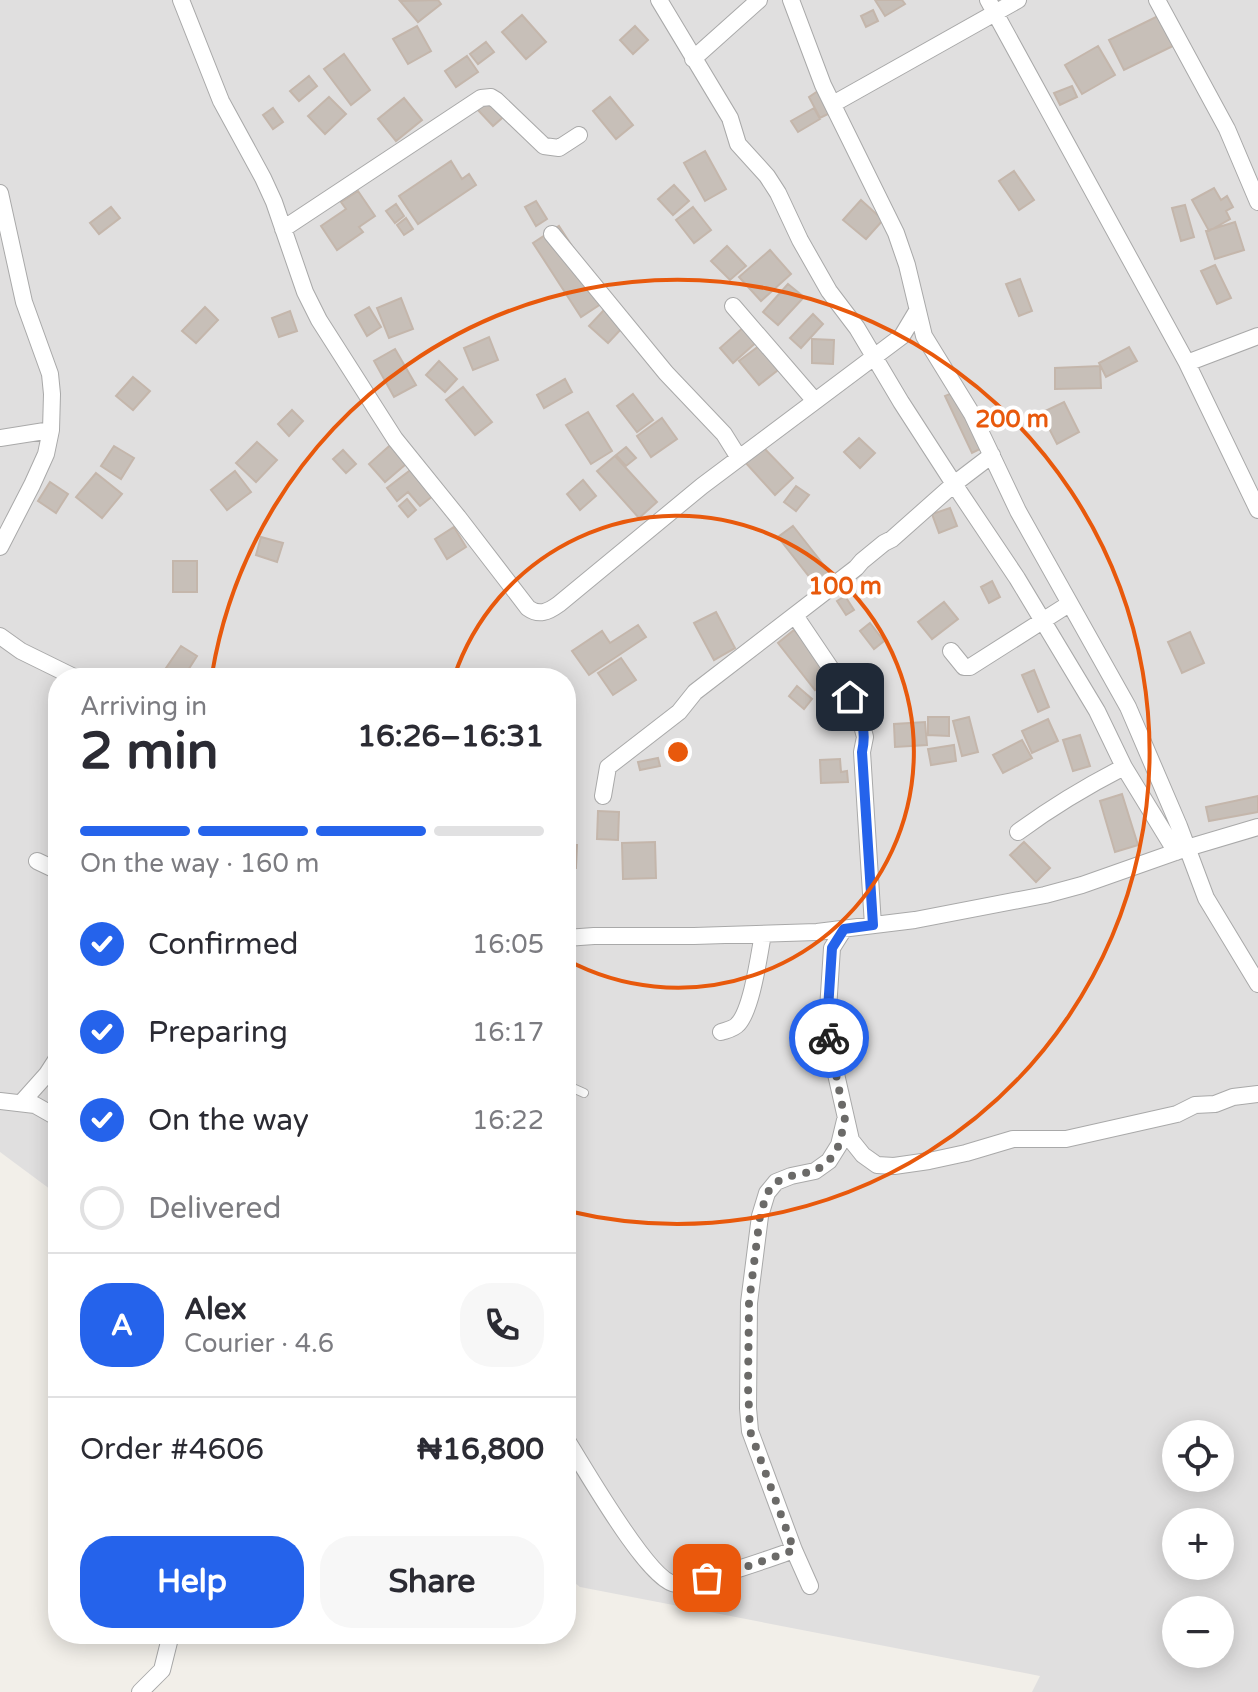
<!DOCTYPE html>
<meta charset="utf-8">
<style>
:root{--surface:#fff;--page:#f7f7f7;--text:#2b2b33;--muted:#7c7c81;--line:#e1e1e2;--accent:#2563eb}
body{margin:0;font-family:"Varela Round",sans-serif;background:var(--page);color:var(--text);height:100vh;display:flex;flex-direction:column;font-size:30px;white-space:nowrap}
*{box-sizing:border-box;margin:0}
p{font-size:26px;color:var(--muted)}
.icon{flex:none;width:44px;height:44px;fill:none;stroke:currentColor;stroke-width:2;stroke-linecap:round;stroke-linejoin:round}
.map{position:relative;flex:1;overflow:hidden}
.drawer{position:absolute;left:48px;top:668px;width:528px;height:976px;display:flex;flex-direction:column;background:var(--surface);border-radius:32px;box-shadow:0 4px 20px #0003}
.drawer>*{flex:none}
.controls{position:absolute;left:1162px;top:1420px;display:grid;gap:16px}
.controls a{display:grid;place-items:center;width:72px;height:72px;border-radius:50%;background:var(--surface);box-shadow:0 4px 20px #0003;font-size:40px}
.pin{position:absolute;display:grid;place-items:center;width:68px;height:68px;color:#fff;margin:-34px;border-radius:16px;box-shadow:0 4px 12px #0006}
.courier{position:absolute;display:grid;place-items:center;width:80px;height:80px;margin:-40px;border:6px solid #2563eb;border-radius:50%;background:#fff;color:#222;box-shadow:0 2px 10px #0007}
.head em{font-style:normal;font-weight:700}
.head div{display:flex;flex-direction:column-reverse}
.head{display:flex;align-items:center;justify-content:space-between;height:136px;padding:0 32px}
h1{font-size:52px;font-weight:700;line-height:60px}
.bar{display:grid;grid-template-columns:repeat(4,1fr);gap:12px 8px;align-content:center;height:96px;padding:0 32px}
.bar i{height:10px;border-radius:6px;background:var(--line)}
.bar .current{background:var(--accent)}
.bar p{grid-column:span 4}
.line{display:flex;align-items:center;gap:20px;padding:0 32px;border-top:2px solid var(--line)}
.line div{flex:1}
.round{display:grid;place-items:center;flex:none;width:84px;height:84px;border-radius:32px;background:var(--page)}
ol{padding:0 32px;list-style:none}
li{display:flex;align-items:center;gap:24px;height:88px}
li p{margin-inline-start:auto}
li .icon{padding:8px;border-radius:50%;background:var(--accent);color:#fff;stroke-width:4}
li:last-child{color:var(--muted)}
li i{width:44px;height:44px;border:4px solid var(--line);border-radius:50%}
.cta{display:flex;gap:16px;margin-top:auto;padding:16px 32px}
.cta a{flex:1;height:92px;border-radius:32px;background:var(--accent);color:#fff;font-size:32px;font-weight:700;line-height:92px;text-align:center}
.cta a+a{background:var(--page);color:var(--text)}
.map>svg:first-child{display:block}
</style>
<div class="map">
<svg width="1258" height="1692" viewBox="0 0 1258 1692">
<rect width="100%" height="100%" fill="#f2efe9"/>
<!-- residential -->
<path fill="#e0dfdf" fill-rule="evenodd" d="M0,0H1258V1692H1032L1040,1676L580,1587L566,1576V678H58V1195L0,1152ZM1176,1434H1220V1478H1176ZM1176,1522H1220V1566H1176ZM1176,1610H1220V1654H1176Z"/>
<!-- building -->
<path fill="#c7bfb8" stroke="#c4b6ab" stroke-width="2" d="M438,0L441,4L418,22L400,1Z
M875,0H902L905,4L885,16Z
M873,10L878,21L866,27L861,16Z
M1162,14L1177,44L1124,70L1109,40Z
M522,15L546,42L526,59L502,32Z
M417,26L431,51L408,64L393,39Z
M635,26L648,40L633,54L620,40Z
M486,42L494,52L478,64L470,54Z
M1098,46L1115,75L1082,94L1065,65Z
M344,54L370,90L351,105L324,69Z
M467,56L478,72L456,87L445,71Z
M309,76L317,86L299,101L290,91Z
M1072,86L1077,97L1060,105L1054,93Z
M818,91L830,113L820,118L809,97Z
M493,95L509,112L493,126L477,109Z
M329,97L346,114L325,134L308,116Z
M610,97L633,125L616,139L593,111Z
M404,98L422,120L396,141L378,119Z
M273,108L283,122L273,129L263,115Z
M814,108L820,119L798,132L791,121Z
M705,151L726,189L705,201L684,163Z
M451,161L462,179L469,174L476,185L418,224L399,196Z
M1014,171L1034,200L1019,210L999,181Z
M674,185L689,201L673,215L658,199Z
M1214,188L1221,200L1227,196L1233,207L1226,211L1230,219L1209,231L1192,200Z
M358,191L375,216L359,227L363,232L337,250L321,226L346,209L341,202Z
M861,200L883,220L866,239L843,220Z
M536,201L547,219L536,226L525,207Z
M396,204L404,216L395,223L386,211Z
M1185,205L1194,237L1181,241L1172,208Z
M111,207L120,218L99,234L90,223Z
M693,207L711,230L694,243L676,220Z
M406,218L413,229L404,235L397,225Z
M1235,222L1244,250L1215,259L1206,231Z
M559,226L607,300L581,317L533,243Z
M727,246L746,266L730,280L711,261Z
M770,250L791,274L761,301L739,277Z
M1215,265L1231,298L1217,304L1201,271Z
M1020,279L1032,311L1019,316L1006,284Z
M788,284L804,297L778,325L763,312Z
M401,298L413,329L389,338L377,308Z
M205,307L218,320L196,343L182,331Z
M369,307L381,327L367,336L355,315Z
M604,310L623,327L608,343L589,326Z
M290,311L297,331L279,337L272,318Z
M813,314L823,324L801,348L790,338Z
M746,325L760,339L733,363L720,348Z
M489,337L498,360L473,370L464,348Z
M812,339L834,340L833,364L812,363Z
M759,346L778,370L759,385L739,361Z
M1129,347L1137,361L1106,377L1099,363Z
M395,349L416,385L394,397L374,361Z
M439,361L457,379L445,392L426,375Z
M1100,366L1101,388L1055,389V368Z
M133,377L150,391L133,410L116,396Z
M565,379L572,392L544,408L537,395Z
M463,387L492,422L475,435L446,400Z
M962,389L988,445L972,453L945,396Z
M633,394L653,420L637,432L617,406Z
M1064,402L1079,432L1057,444L1041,413Z
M292,410L303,421L289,436L278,424Z
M588,412L612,451L591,464L566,425Z
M662,418L677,439L651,457L637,436Z
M859,438L875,453L860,468L844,452Z
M396,440L412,459L385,482L369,464Z
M257,442L277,460L256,482L236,463Z
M114,446L134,458L121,479L101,466Z
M762,446L793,478L775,495L745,462Z
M626,447L636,458L626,466L616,455Z
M343,450L356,464L346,473L333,459Z
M615,456L657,502L639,518L597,471Z
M417,465L438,492L420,506L408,492L397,501L387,488Z
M235,471L251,492L227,510L211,490Z
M96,473L122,494L102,518L76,497Z
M583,480L596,496L580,510L567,494Z
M50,482L68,494L56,513L38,501Z
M796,486L809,495L796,511L784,502Z
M407,499L416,510L408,517L399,506Z
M950,508L957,526L939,533L932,514Z
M793,526L830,573L815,584L778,537Z
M454,527L466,547L447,559L435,539Z
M261,537L283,543L277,562L256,555Z
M173,561H197V592H173Z
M992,581L1000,597L989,603L981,587Z
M845,596L854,610L846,615L837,601Z
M944,602L958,619L932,639L918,622Z
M716,612L735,648L714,660L694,623Z
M870,623L884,641L874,649L860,631Z
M638,625L646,637L589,675L572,651L602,631L610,643Z
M794,630L800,637L810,630L842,670L815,690L778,643Z
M1190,632L1204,663L1182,673L1168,642Z
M181,646L197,656L183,678H175L164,671Z
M621,658L636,680L613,695L598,673Z
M1034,670L1049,707L1038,712L1022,675Z
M797,686L812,699L804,709L789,696Z
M928,717H949V736L928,735Z
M969,717L978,752L962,756L953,721Z
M1048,719L1058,741L1032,753L1022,731Z
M925,722L927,745L895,747L894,724Z
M1080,735L1090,766L1073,771L1063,740Z
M1022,740L1032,758L1003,773L993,755Z
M954,745L956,761L931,765L928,749Z
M658,758L660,766L640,770L638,762Z
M840,759L841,772L847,771L848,782L821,783L820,760Z
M1122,794L1138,845L1115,852L1100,801Z
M1258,796V812L1209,821L1206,807Z
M598,811L619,812L618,840L597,839Z
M655,842L656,878L623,879L622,843Z
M1024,842L1050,868L1036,882L1010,855Z
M566,845H577L576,868H566Z"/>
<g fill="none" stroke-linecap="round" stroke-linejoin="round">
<defs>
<path id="service" d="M566,1085L584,1093"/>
<path id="minor" d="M181,0L221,101L263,178L274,202L305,292L319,320L395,439L458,517L528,608C539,616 548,612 559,604L702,486L902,336L917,311
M659,0L730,118L738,144L767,176L778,193L800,240L829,291L857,328L901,402L954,484L1017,578L1097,711L1124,767L1176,852
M791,0L823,85L896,233L907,265L924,336L972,414L1018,511L1128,707L1179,826L1206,898L1258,984
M988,0L1187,363L1258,510
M1157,0L1227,129L1258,202
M693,59L759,0
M833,104L1018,0
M0,193L24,302L50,374L52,394L51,430L46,454L32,485L0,547
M283,229L481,98L491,97L496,100L544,146L559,148L579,135
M552,234L666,373L724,434L739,458
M733,306L815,401
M1187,363L1258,336
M0,438L51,430
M796,617L850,697L859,714L865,737L862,752L873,925
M0,636L21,651L76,678
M951,651L964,667H970L1069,604
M603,796L608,767L679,712L695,692L856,568L862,561L884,543L892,539L954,484L992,455
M1018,832C1052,807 1087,786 1124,767
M37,861L58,871
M844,929L832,948L827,1025L831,1052L851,1140L863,1155L877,1165L894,1166L929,1161L966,1153L1013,1139H1066L1177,1114L1195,1105L1215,1104L1233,1097L1258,1094
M566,938L594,936H694L817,932L915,920L1045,895L1082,885L1187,848L1258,827
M721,1032C727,1030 734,1029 738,1024C752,1009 759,955 763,934
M0,1101L35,1105L58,1118
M22,1102L47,1074L58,1057
M566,1439C583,1465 649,1583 676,1584C686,1585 696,1581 706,1578C736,1571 765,1560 794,1550
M810,1586L794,1550L750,1431L748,1408L749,1303L760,1216L767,1193L776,1182L791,1176L815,1171L829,1161L839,1145L845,1120
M140,1692L162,1670L171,1634"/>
</defs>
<!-- service casing -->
<use href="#service" stroke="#a9a9a9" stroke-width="10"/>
<!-- minor casing -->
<use href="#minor" stroke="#a9a9a9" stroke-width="18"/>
<!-- service -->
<use href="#service" stroke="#fff" stroke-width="8"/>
<!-- minor -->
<use href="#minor" stroke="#fff" stroke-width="16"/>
</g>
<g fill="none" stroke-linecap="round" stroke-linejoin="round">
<!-- done -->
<path stroke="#6b6a68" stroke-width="8" stroke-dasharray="0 14.4" d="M707,1578L729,1573L794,1550L750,1431L748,1387L749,1303L760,1216L767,1193L776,1182L791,1176L815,1171L829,1161L839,1145L845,1120L829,1038"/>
<!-- route -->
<path stroke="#2563eb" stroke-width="10" d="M829,1038L827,1025L832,948L844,929L873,925L862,752C867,729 861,717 850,697"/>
</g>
<!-- distance rings -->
<g fill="none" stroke="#e8590c" stroke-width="4">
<path d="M454 677A236 236 0 1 1 567 960"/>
<path d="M212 674A472 472 0 1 1 568 1211"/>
</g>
<circle cx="678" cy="752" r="12" fill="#e8590c" stroke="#fff" stroke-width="4"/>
<g font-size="24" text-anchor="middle" font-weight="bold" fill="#e8590c" stroke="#fff" stroke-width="8" stroke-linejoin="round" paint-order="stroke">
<text x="1012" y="427">200 m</text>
<text x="845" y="594">100 m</text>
</g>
</svg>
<div class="controls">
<a><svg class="icon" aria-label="locate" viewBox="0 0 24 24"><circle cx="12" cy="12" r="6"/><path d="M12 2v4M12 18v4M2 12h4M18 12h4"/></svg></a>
<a>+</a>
<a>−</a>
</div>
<div class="pin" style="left:707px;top:1578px;background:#ea580c"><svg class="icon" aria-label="bag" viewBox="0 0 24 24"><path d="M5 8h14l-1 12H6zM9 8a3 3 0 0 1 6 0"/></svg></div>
<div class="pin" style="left:850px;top:697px;background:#1f2937"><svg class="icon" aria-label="home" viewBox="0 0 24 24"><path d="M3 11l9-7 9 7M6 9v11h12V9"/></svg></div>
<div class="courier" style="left:829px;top:1038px"><svg class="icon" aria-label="bike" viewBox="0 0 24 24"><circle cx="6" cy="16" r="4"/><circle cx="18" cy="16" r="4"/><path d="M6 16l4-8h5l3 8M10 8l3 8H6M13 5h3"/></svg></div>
<section class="drawer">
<div class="head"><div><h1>2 min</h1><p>Arriving in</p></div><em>16:26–16:31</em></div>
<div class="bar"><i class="current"></i><i class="current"></i><i class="current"></i><i></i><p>On the way · 160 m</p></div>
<ol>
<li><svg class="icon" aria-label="check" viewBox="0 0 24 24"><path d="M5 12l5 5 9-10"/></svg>Confirmed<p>16:05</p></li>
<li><svg class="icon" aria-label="check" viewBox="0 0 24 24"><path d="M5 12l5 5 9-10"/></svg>Preparing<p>16:17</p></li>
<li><svg class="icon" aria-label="check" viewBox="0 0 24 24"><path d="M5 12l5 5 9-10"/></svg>On the way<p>16:22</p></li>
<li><i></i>Delivered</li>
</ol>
<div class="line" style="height:144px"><b class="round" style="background:var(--accent);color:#fff">A</b><div><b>Alex</b><p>Courier · 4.6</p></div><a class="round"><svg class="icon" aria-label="phone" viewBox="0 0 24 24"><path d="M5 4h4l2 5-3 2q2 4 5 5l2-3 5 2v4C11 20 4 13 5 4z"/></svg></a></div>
<div class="line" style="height:104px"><div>Order #4606</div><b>₦16,800</b></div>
<div class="cta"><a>Help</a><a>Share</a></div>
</section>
</div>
